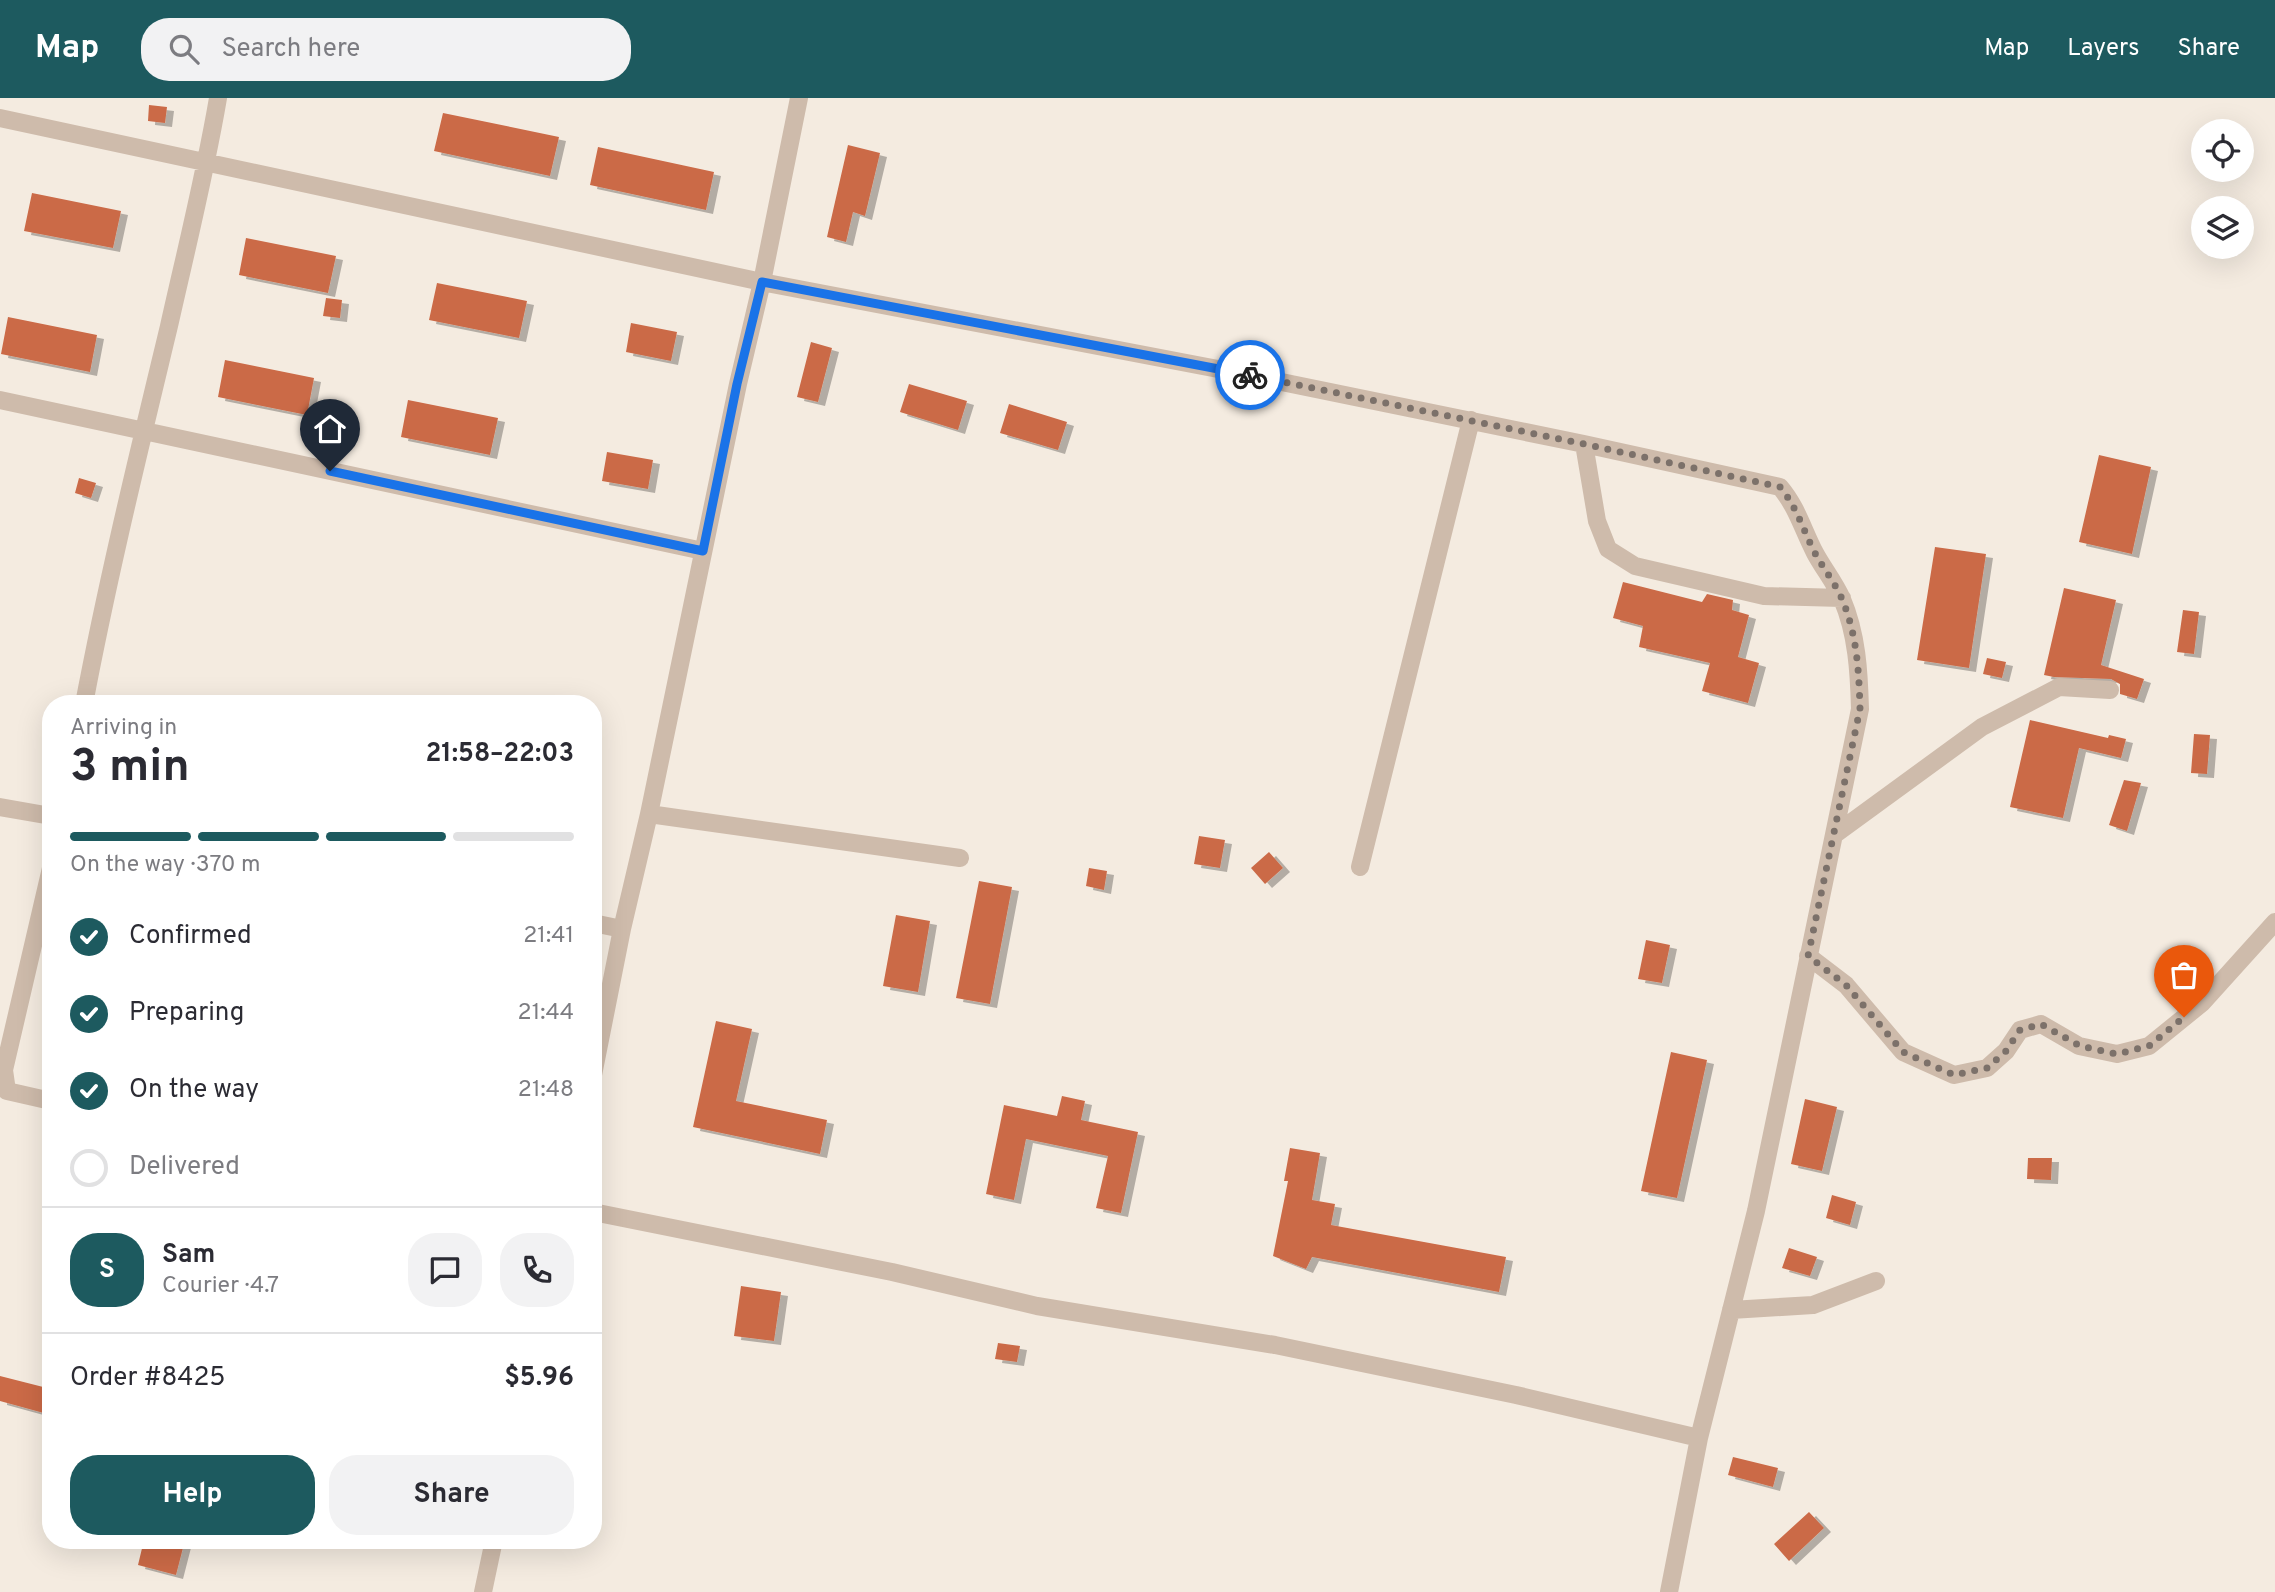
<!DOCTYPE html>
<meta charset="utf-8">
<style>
:root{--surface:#fff;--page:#f2f2f3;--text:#2b2b33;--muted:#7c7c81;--line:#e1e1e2;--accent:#1d5a5f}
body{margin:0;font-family:Overpass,sans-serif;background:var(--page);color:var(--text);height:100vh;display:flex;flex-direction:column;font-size:26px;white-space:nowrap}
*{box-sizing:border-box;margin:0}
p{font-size:23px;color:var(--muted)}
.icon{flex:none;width:38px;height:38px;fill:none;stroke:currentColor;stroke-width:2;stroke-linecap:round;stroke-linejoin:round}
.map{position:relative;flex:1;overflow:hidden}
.sheet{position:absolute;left:42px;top:597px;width:560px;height:854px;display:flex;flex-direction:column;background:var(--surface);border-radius:28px;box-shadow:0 7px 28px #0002}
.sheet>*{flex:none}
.controls{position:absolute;left:2191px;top:21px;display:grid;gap:14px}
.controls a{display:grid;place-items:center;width:63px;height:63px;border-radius:50%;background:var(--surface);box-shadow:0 7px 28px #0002;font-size:35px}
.pin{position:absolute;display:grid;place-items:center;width:60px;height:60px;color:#fff;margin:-72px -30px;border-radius:50% 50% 50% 0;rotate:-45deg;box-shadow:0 0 7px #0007}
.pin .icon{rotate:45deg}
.courier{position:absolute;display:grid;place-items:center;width:70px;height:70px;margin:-35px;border:5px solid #1a73e8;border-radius:50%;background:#fff;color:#222;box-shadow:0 2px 9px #0007}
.head em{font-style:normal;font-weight:700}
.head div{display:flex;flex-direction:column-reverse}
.head{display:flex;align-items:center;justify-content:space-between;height:119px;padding:0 28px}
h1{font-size:46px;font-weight:700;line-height:52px}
.bar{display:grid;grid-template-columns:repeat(4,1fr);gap:10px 7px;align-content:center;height:84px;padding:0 28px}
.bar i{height:9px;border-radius:5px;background:var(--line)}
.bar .selected{background:var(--accent)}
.bar p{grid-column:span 4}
.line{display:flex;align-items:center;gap:18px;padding:0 28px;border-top:2px solid var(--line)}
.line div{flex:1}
.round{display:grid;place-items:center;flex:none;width:74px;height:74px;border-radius:28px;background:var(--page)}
ol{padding:0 28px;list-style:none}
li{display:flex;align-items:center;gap:21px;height:77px}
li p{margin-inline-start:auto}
li .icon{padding:7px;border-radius:50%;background:var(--accent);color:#fff;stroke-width:4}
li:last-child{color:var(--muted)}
li i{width:38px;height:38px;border:4px solid var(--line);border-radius:50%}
.cta{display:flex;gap:14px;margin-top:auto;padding:14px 28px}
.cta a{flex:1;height:80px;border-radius:28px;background:var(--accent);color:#fff;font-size:28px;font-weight:700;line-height:80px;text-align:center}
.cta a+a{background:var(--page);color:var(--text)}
header{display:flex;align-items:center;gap:42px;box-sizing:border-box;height:98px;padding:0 35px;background:var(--accent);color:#fff}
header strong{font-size:33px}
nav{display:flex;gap:38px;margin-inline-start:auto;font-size:24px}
.search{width:490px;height:63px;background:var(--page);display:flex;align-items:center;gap:18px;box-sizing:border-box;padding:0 24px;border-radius:28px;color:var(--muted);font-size:26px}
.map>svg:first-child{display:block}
</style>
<header>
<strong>Map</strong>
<div class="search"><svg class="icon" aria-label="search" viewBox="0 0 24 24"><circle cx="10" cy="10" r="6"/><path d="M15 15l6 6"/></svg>Search here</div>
<nav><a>Map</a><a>Layers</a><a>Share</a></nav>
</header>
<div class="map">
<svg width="2275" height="1494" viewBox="0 0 2275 1494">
<defs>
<filter id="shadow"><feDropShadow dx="7" dy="4" stdDeviation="0" flood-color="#0004"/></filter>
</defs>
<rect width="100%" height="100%" fill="#f4ebe0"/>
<!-- building -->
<path fill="#cb6a47" filter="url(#shadow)" d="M149,7L167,9L165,25L148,23Z
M443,15L559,39L550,78L434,53Z
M848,47L880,55L865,118L853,114L846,144L827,139Z
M598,49L714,74L706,112L590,87Z
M32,95L121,113L113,150L24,133Z
M246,140L336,158L328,195L239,177Z
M437,185L527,203L519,240L429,222Z
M326,200L342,202L340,220L323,218Z
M8,219L97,237L90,274L1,256Z
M631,225L677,234L671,263L626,254Z
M811,244L832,250L818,304L797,299Z
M225,262L314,280L307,317L218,299Z
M909,286L967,303L958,332L900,314Z
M408,302L498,320L490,357L401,339Z
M1009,306L1067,324L1058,352L1000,335Z
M607,354L653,362L648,391L602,383Z
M2099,357L2151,369L2132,456L2079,444Z
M79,380L96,385L91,400L75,395Z
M1935,449L1986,456L1969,570L1917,562Z
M1623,484L1702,504L1707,496L1733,502L1732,512L1749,517L1738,559L1759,565L1748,605L1702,593L1710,565L1639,549L1643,528L1613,520Z
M2064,490L2116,502L2101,567L2144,581L2137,601L2120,596V586L2111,581L2054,579L2044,577Z
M2183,512L2199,514L2194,556L2177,554Z
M1987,560L2006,564L2002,580L1983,576Z
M2030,622L2108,640L2109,637L2126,641L2121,660L2079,650L2063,720L2010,709Z
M2194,636L2210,637L2207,676L2191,675Z
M2124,682L2141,685L2127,733L2109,727Z
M1199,738L1225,742L1220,770L1194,766Z
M1269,754L1283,770L1265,786L1251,770Z
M1089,770L1107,773L1104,792L1086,788Z
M979,783L1012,789L990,906L956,900Z
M896,817L930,823L918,894L883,888Z
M1646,842L1670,847L1662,885L1638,881Z
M716,923L752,931L736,1003L827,1022L820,1056L693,1029Z
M1671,954L1707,962L1677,1100L1641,1093Z
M1062,998L1085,1003L1081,1022L1138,1034L1121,1115L1096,1110L1108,1058L1026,1041L1014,1102L986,1096L1004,1007L1057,1018Z
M1805,1001L1837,1009L1822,1073L1791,1066Z
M1290,1050L1320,1055L1312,1102L1335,1106L1331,1127L1506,1159L1499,1194L1312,1159L1306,1171L1273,1158L1288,1083H1284Z
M2028,1060H2052L2051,1082L2027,1081Z
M1832,1097L1856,1104L1850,1127L1826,1120Z
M1789,1150L1817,1159L1810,1178L1782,1170Z
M741,1188L781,1194L774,1243L734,1238Z
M998,1245L1020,1248L1017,1264L995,1261Z
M0,1278L51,1291V1317L0,1303Z
M1733,1359L1778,1370L1773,1389L1728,1377Z
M1809,1414L1824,1430L1789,1463L1774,1446Z
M144,1442H185L176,1477L138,1467Z"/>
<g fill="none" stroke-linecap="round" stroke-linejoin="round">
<!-- minor -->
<path stroke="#cebbab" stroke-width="18" d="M0,20L762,184L1218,271L1584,346L1780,389C1797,409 1803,432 1815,455C1823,470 1835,485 1842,501C1857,536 1859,574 1860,611L1756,1113L1699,1340L1669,1494
M0,302L703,453
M1584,346L1597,423L1608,451L1635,468L1764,498L1842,500
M84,606C108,479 139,353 169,228C186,152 205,77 218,0
M0,709L51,718
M649,716L960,760
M1834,737L1982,629L2059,589L2110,592
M1360,769L1471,322
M51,770L4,972L7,993L51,1003
M593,825L622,831
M1808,858L1846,887L1903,954L1954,977L1987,970L2006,953L2020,932L2041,926L2079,948L2117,956L2149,948L2202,905L2275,824
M593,977L622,831L649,716L738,286L762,184L799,0
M593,1114L892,1174L1037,1208L1275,1247L1516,1297L1699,1340
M1731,1212L1813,1207L1876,1183
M483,1494L494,1442"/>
</g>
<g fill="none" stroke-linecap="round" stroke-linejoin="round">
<!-- done -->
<path stroke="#7c716a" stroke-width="7" stroke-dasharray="0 12.6" d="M1250,277L1584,346L1780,389C1797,409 1803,432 1815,455C1823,470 1835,485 1842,501C1857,536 1859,574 1860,611L1808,858L1846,887L1903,954L1954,977L1987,970L2006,953L2020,932L2041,926L2080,948L2117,956L2149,948L2184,919"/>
<!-- route -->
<path stroke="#1a73e8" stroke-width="9" d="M330,373L703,453L737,286L762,184L1250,277"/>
</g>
</svg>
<div class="controls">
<a><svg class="icon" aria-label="locate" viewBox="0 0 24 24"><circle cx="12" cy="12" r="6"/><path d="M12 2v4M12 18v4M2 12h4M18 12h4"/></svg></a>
<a><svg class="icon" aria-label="layers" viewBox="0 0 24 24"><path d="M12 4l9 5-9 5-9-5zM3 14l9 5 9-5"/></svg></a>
</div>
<div class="pin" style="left:2184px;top:919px;background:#ea580c"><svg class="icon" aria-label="bag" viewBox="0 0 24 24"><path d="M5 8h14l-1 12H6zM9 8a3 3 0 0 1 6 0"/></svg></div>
<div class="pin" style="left:330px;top:373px;background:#1f2937"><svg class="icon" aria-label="home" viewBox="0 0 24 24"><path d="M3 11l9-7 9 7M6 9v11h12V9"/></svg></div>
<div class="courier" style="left:1250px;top:277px"><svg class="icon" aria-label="bike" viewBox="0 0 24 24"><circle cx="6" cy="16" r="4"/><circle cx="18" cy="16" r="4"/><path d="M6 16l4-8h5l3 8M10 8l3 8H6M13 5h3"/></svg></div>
<section class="sheet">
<div class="head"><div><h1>3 min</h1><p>Arriving in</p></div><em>21:58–22:03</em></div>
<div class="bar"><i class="selected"></i><i class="selected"></i><i class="selected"></i><i></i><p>On the way · 370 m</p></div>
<ol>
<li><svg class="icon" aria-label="check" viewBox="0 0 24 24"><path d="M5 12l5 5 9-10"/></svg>Confirmed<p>21:41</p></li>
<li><svg class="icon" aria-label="check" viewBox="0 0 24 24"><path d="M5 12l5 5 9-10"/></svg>Preparing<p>21:44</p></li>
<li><svg class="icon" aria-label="check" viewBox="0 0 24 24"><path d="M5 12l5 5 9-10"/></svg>On the way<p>21:48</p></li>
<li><i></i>Delivered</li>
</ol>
<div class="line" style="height:126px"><b class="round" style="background:var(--accent);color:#fff">S</b><div><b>Sam</b><p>Courier · 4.7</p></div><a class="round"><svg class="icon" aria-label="chat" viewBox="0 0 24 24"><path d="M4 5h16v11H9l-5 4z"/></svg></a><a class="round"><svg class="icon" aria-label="phone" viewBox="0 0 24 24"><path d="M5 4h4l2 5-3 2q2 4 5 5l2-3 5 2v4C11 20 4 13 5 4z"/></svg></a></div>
<div class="line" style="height:91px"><div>Order #8425</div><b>$5.96</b></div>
<div class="cta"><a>Help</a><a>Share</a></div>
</section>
</div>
